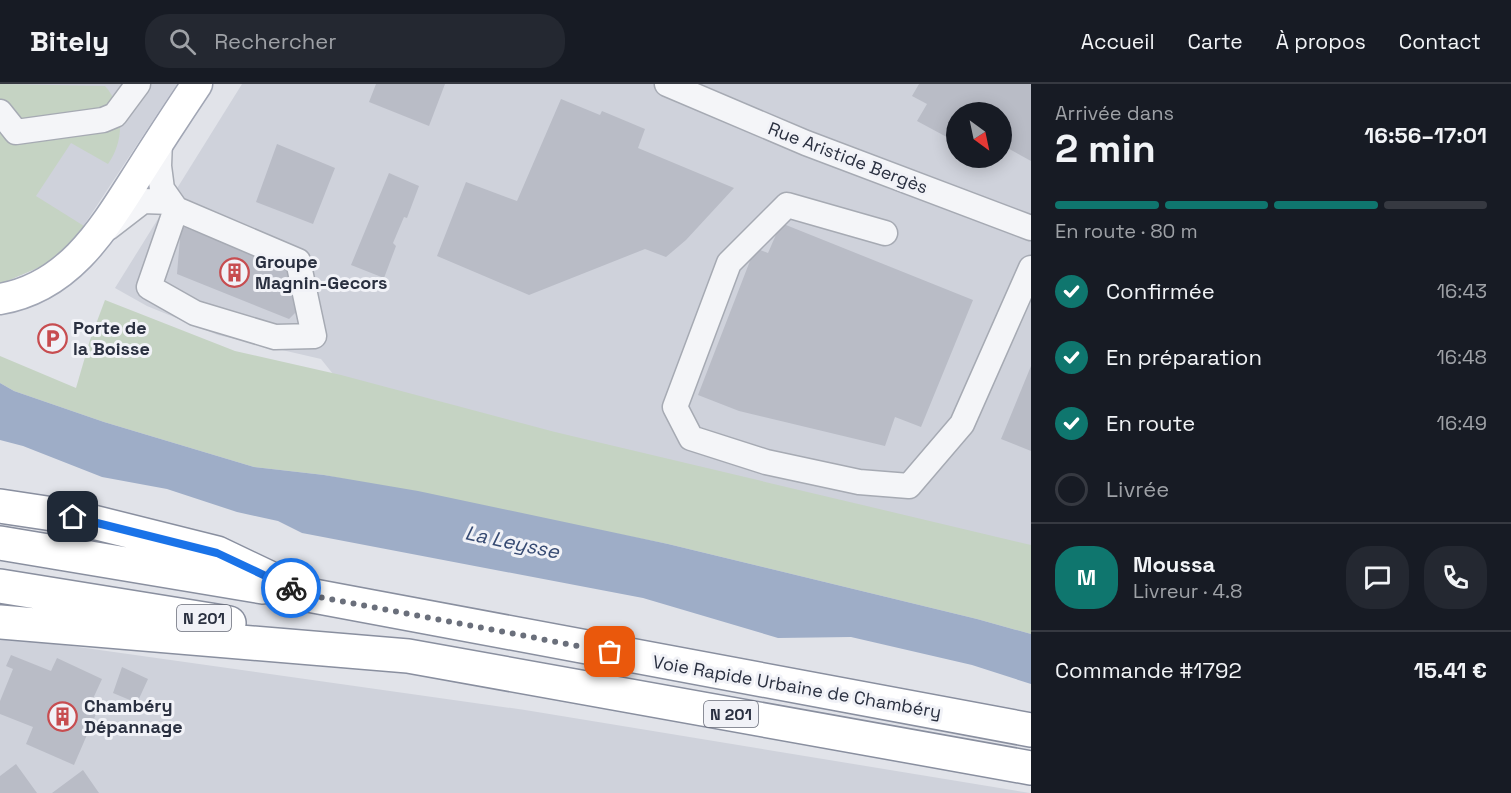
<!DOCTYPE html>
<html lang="fr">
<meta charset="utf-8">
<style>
:root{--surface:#171b24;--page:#242831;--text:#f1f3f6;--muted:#9ea1a6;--line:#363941;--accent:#0f766e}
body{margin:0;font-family:"Space Grotesk",sans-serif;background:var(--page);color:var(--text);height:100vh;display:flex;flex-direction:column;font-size:22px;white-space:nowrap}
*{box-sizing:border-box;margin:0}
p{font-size:20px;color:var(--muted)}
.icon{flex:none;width:33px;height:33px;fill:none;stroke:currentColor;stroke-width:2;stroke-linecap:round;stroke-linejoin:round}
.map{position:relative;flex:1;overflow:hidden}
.sheet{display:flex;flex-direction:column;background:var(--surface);width:480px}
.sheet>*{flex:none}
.needle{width:39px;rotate:147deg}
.buttons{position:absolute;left:946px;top:18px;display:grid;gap:12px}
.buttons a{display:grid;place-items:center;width:66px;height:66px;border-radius:50%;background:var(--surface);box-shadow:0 3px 15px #0003;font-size:30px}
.pin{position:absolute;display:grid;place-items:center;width:51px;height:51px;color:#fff;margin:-26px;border-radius:12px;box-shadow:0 3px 9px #0006}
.courier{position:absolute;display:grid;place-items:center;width:60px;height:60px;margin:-30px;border:4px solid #1a73e8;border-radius:50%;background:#fff;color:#222;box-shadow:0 2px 8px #0007}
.head em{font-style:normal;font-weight:800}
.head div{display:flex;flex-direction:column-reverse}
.head{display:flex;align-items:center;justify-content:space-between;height:102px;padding:0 24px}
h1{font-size:39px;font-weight:800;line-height:45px}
.bar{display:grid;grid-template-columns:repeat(4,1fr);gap:9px 6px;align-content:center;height:72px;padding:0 24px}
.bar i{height:8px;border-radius:4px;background:var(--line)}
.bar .selected{background:var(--accent)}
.bar p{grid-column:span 4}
.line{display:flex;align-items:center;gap:15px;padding:0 24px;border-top:2px solid var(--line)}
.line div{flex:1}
.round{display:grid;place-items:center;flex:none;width:63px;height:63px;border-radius:24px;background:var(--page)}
ol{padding:0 24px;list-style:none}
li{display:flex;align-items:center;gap:18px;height:66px}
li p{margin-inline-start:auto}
li .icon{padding:6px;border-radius:50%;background:var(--accent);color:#fff;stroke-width:4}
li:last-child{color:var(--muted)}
li i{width:33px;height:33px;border:3px solid var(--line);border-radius:50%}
header{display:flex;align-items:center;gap:36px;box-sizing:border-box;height:84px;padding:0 30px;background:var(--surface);border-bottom:2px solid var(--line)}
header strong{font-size:28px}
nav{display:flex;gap:33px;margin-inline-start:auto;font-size:21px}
.search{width:420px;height:54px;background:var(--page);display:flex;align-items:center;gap:15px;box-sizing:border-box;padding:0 21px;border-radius:24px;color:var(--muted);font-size:22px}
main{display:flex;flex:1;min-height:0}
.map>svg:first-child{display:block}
</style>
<header>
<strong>Bitely</strong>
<div class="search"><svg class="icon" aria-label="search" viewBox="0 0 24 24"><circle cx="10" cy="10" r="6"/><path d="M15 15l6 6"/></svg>Rechercher</div>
<nav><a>Accueil</a><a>Carte</a><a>À propos</a><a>Contact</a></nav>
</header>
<main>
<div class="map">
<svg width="1031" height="709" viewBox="0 0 1031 709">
<rect width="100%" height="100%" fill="#e1e3e9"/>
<!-- built -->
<path fill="#cfd2db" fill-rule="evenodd" d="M0,0H177L63,173L0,200Z
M242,0H1031V488L345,305L321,275L218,251L147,222L115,204ZM957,28H1002V74H957Z
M0,552L525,626L1030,709H0Z"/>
<!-- green -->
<path fill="#c5d3c3" d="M0,0L105,2C124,23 125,57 108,80L71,59L36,112L84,142L63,173L0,200Z
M105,216L235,267L341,291L555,348L1031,461V550L977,535L668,460L324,391L254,383L104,338L14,307L0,299V272L76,304L90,256Z"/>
<!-- water -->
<path fill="#9eadc7" d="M0,299L14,307L104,338L254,383L324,391L418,407L668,460L977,535L1031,550V600L972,581L851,553L778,554L643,514L302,449L278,437L237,428L167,405L102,393L23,362L0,356Z"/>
<!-- building -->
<path fill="#b9bcc6" d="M376,0H445L429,42L369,18Z
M919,0H1031V77L1002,61V28H957L956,58L917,37L927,20L912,12Z
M561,15L600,31L602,27L645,45L638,64L734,104L686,156L666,173L645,165L529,211L437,172L466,98L517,117Z
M277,60L335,84L313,140L256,118Z
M389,89L419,102L407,134L404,133L393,159L396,162L384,194L351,181Z
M781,139L973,216L921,343L895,333L885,362L739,327L698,311L755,164L768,169Z
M181,142L291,186L300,224L289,235L177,190Z
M1031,282V367L1001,355Z
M11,571L51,587L57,574L102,595L91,619L99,623L74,681L26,660L33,643L0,630V617L13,585L6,582Z
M122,583L148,595L137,619L113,609Z
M16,680L37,709H0V692Z
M83,686L99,709H52Z"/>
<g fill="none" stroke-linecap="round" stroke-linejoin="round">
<defs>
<path id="minor" d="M667,0L806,59L1031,144
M0,28L16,48L103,36L115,31L138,0
M160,56L159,82L162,105L176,125L298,177L314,252L275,253L195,229L149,203L176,125
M108,144L143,117L171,118
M885,149L787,121L729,179L675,323L691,354L766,378L859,398L909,402L962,340L1031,184"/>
<path id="major" d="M0,215C70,203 104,144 139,89C158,59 177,30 197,0"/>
<path id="highway" d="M0,422L73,433L217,469L303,510L1031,646
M0,459L263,503
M0,502L229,539
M0,538L408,572L1031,684"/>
</defs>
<!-- minor casing -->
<use href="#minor" stroke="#a6aab3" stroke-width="27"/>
<!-- major casing -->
<use href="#major" stroke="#a1a6b4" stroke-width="33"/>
<!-- highway casing -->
<use href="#highway" stroke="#898f9f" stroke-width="36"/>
<!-- minor -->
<use href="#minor" stroke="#f4f5f8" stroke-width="24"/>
<!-- major -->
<use href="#major" stroke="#fff" stroke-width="30"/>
<!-- highway -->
<use href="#highway" stroke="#fff" stroke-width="33"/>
</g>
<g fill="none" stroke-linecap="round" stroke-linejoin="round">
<!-- done -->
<path stroke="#6a6f7b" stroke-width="6" stroke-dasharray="0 10.8" d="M291,504L303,510L610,568"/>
<!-- route -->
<path stroke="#1a73e8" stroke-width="8" d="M73,433L217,469L291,504"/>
</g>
<!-- icons -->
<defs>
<symbol id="building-ring" viewBox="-11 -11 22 22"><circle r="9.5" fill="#f1f2f7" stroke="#c74d50" stroke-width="1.5"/><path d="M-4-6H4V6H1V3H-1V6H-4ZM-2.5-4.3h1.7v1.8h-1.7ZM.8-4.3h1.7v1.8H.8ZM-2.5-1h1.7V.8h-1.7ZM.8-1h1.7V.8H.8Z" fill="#c74d50"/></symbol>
<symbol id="parking-ring" viewBox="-11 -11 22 22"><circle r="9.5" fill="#f1f2f7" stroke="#c74d50" stroke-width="1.5"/><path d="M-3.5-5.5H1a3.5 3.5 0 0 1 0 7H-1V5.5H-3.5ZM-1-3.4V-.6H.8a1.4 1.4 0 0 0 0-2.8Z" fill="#c74d50"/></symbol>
</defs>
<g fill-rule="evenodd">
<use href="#building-ring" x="218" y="172" width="33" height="33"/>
<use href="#parking-ring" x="36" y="238" width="33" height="33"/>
<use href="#building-ring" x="46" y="616" width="33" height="33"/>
</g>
<g text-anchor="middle" stroke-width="6" stroke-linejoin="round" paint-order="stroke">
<!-- shield labels -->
<g fill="#f1f2f7" stroke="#666a77" stroke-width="1.5">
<rect x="177" y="521" width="54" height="26" rx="4.5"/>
<rect x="704" y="617" width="54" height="26" rx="4.5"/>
</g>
<g font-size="16" font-weight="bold" fill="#2a3040">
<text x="204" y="540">N 201</text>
<text x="731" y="636">N 201</text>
</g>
<!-- street labels -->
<g font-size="18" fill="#2a3040" stroke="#f1f2f7">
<text transform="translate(848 74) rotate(21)" y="6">Rue Aristide Bergès</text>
<text transform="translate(797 603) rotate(10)" y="6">Voie Rapide Urbaine de Chambéry</text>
</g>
<!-- poi labels -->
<g font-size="18" font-weight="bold" fill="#2a3040" stroke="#f1f2f7" text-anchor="start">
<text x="255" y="184">Groupe<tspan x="255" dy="21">Magnin-Gecors</tspan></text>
<text x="73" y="250">Porte de<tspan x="73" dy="21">la Boisse</tspan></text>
<text x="84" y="628">Chambéry<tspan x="84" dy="21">Dépannage</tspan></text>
</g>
<!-- water labels -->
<g font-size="20" font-style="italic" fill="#364a72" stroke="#f1f2f7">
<text transform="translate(512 458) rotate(12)" y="7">La Leysse</text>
</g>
</g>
</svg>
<div class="buttons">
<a><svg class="needle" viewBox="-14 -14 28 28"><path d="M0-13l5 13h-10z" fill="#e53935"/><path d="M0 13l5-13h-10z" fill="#9ea1a6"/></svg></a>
</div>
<div class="pin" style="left:610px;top:568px;background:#ea580c"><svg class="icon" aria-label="bag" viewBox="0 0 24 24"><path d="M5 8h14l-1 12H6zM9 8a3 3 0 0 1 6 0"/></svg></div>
<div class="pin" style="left:73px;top:433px;background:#1f2937"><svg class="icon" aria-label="home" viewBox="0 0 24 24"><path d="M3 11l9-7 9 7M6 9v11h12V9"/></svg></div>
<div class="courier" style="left:291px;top:504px"><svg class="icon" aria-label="bike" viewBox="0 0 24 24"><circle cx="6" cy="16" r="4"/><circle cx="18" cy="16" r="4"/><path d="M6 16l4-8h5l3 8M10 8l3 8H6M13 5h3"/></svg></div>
</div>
<section class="sheet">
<div class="head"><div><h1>2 min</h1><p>Arrivée dans</p></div><em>16:56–17:01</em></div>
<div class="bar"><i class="selected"></i><i class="selected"></i><i class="selected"></i><i></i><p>En route · 80 m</p></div>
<ol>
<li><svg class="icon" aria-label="check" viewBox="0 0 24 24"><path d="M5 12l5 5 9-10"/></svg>Confirmée<p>16:43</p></li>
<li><svg class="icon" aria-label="check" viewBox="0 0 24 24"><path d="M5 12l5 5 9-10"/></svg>En préparation<p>16:48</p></li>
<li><svg class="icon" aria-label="check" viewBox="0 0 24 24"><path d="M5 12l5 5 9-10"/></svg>En route<p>16:49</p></li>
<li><i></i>Livrée</li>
</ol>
<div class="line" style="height:108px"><b class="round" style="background:var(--accent);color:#fff">M</b><div><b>Moussa</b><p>Livreur · 4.8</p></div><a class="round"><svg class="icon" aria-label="chat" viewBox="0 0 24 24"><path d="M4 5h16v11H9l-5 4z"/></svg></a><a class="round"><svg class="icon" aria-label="phone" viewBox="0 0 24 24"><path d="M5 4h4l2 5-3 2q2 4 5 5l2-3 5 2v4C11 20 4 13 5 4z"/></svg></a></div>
<div class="line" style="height:78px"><div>Commande #1792</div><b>15.41 €</b></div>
</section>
</main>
